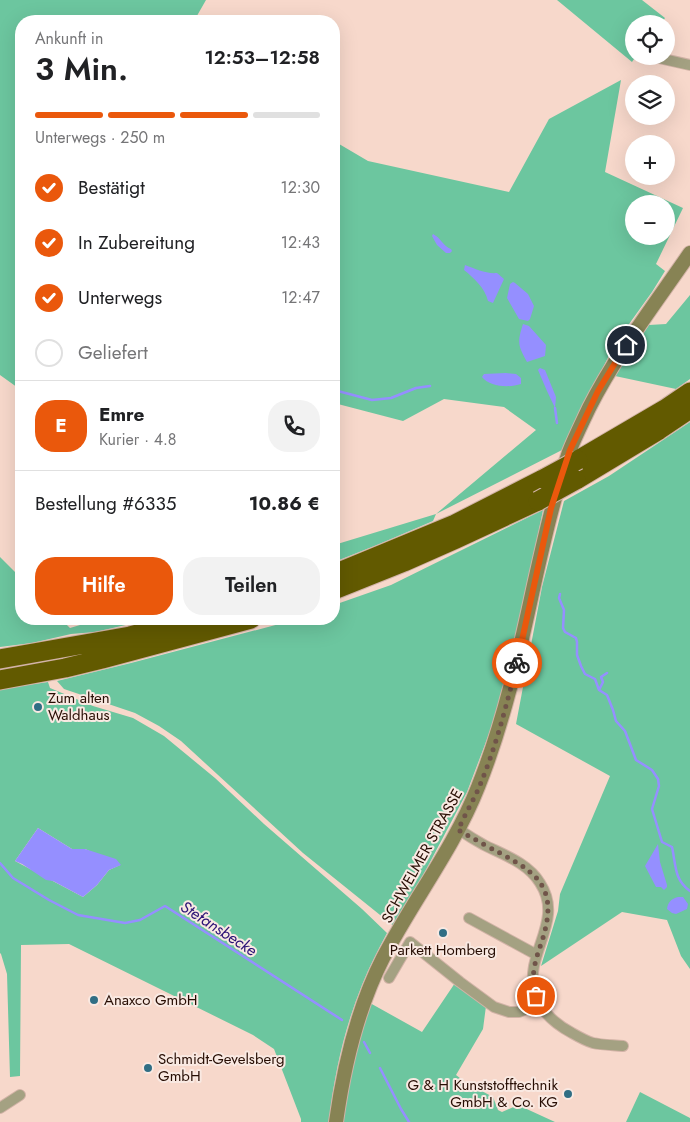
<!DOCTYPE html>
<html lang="de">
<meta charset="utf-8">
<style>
:root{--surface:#fff;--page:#f2f2f2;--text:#202124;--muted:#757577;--line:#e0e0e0;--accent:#ea580c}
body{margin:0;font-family:Jost,sans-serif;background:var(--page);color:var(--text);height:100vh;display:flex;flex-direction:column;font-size:19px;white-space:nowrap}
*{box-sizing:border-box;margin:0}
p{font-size:16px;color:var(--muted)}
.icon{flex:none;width:28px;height:28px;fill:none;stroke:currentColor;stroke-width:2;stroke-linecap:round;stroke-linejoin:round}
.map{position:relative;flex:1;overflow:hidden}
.drawer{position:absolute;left:15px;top:15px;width:325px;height:610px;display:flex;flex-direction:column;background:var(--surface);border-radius:20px;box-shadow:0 5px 20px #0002}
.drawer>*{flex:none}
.tools{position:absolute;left:625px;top:15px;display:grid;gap:10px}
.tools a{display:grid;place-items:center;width:50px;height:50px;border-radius:50%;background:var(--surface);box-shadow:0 5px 20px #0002;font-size:25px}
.pin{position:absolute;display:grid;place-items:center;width:42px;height:42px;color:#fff;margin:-21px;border:2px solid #fff;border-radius:50%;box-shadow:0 1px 5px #0007}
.courier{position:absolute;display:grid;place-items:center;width:50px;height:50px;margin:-25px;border:4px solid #ea580c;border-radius:50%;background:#fff;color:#222;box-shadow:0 1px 6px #0007}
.headline em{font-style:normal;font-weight:600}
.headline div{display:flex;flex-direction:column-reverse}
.headline{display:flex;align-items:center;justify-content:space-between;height:85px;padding:0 20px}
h1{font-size:32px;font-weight:600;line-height:38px}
.bar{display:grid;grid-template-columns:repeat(4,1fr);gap:8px 5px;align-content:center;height:60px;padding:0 20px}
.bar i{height:6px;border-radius:4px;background:var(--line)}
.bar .current{background:var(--accent)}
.bar p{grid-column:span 4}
.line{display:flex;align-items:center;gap:12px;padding:0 20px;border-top:1px solid var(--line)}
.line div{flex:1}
.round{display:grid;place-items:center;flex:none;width:52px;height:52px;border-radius:20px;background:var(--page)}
ol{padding:0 20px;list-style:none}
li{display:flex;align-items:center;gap:15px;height:55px}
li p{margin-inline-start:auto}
li .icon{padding:5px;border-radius:50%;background:var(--accent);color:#fff;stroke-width:4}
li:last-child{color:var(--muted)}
li i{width:28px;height:28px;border:2px solid var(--line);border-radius:50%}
.primary-button{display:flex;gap:10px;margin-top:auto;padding:10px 20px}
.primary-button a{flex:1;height:58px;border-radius:20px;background:var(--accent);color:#fff;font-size:20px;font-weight:600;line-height:58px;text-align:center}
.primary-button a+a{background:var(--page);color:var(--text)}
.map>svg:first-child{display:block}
</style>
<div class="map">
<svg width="690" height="1122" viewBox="0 0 690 1122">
<rect width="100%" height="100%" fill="#f7d8cb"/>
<!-- green -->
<path fill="#6cc69f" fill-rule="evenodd" d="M0,0H206L194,21H21V390L0,375Z
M557,0H642L665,18L661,24H634V56H636L632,62Z
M621,80L605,172L683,208L656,264L665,271L652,292L614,345L564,449L436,514L433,521L377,545L334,562V545L436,514L536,430L504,407L444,399L403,421L334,403V141L368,161L509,192L549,119ZM634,204H666V236H634Z
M690,295V379L676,389L615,376L649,325L666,324Z
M690,422V969L681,956L667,920L622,912L541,966L558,911L560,894L610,776L516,724L542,587L564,501L609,476Z
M543,510L523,609L495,718L467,792L419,883L395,927L303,853L181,741L159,726L135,713L64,689L57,681L131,663L283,623L295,619H334V605L391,585Z
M0,557L21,578V619H61L70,628L100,619H152L95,632L71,634L32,643L0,647Z
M48,682L50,688L93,706L133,718L164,736L215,778L264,824L362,909L387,933C378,950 369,967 362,985C344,1029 334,1075 329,1122H301V1119L274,1049L253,1035L69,944L21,945L20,1076L10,1077L7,974L1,954L0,953V689ZM38,828L72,849H85L120,865L109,870L97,885L83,897L15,861Z
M455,983L486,1006L483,1029L456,1075L465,1082L493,1097L498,1110L502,1112L518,1105L555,1122H341L355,1056L370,1003L422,1032Z
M640,1092L690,1118V1122H626Z"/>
<!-- water -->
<path fill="#958fff" d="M433,234C441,238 443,246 451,249L452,251L450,253H446L437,245L432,236Z
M465,265C476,269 486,274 497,273L504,279L493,303L488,301C485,288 474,278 464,270Z
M513,282L515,283L528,294L534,306L530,319L528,321L519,319L507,298L510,284Z
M523,324L529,326L546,345L545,356L527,362C518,345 517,343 523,324Z
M540,368L545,370L556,397L555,408L547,391L538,370Z
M506,373L516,374L521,378V384C509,388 490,387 482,377L484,374Z
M38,828L72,849H85L116,859L121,865L109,870L97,885L83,897L53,881L46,880L22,864L15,861Z
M658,844L660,862L667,885V887L664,890L661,887H656L645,866Z
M678,897H683L688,904L687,909L676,914L672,913L667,909C668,902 671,899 678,897Z"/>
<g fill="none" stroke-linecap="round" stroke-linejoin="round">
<!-- stream -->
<path stroke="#958fff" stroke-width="2.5" d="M334,390L372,400L391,398L416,388L430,386
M555,408L557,423
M560,594L559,598L564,610L563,628L565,632L576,638L577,642V655L581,666L585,674L595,679L599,690L607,695L613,710L616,721L625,731L636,760L652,770L658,779L659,786L652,809L662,842L672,847C676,865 674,880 690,891
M599,690L603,682L601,677L607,673
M0,863L13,878L49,900L78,915L125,923L140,920L165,906L342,1020
M364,1042L370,1053
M380,1068L401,1109L409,1122"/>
<defs>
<path id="street" d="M650,56L690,65
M458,829C467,835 475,840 484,845C504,855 528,863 540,883C559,912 540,937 534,966C528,998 546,1019 572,1033C579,1037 586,1041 593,1043C602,1045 613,1045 623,1046
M469,918L537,955
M389,978L410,942L460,982L494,1007L509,1012H519L539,1004
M0,1108L20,1095"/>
<path id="secondary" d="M336,1122C344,1065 357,1009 383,958C413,900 454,848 478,787C504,722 519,654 534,585C544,540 554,496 569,452C575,437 582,423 589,408C617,353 655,304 690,253"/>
<path id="highway" d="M578,460L665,409L690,392
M576,480L659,430L690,409
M334,574L455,524L543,479
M334,590L404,562L456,539L538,501
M0,659L130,636L194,619
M0,680L65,668L102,659L251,619"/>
</defs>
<!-- street casing -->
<use href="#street" stroke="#d2b3a7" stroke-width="12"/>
<!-- secondary casing -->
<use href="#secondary" stroke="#d2b3a7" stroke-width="16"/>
<!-- highway casing -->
<use href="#highway" stroke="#d2b3a7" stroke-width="21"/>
<!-- street -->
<use href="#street" stroke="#a4a182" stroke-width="10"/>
<!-- secondary -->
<use href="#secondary" stroke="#878354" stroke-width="14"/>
<!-- highway -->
<use href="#highway" stroke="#625a00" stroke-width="19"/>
<defs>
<path id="highway-bridge" d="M543,479L578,460
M538,501L576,480"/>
</defs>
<!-- highway-bridge casing -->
<use href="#highway-bridge" stroke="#d2b3a7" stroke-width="21" stroke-linecap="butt"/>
<!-- highway-bridge -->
<use href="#highway-bridge" stroke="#625a00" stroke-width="19"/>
</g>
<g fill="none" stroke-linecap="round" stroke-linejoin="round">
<!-- done -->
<path stroke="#705449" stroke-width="5" stroke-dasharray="0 9" d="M517,663C506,707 495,751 477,792C471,804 464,817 458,830C467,835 476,840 485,845C533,871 562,882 541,944C535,961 530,978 536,996"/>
<!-- route -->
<path stroke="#ea580c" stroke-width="6" d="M517,663L551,508L570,450L598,391L626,345"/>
</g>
<!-- markers -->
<g fill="#306e84" stroke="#f9e9e2" stroke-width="2">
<circle cx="38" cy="707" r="5"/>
<circle cx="443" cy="933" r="5"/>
<circle cx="94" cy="1000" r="5"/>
<circle cx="148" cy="1068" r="5"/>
<circle cx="568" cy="1094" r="5"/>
</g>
<g text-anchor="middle" stroke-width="4" stroke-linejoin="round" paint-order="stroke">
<!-- poi labels -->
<g font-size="15" fill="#270d03" stroke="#f9e9e2" text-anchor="start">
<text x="48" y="703">Zum alten<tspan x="48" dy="17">Waldhaus</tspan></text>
<text x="443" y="955" text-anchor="middle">Parkett Homberg</text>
<text x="104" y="1005">Anaxco GmbH</text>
<text x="158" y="1064">Schmidt-Gevelsberg<tspan x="158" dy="17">GmbH</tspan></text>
<text x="558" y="1090" text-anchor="end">G &amp; H Kunststofftechnik<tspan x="558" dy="17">GmbH &amp; Co. KG</tspan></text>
</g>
<!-- street labels -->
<g font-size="15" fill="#270d03" stroke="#f9e9e2">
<text transform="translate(422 856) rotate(-61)" y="5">SCHWELMER STRASSE</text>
</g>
<!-- water labels -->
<g font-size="16" font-style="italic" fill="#2c1376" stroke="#f9e9e2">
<text transform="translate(219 928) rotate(33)" y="6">Stefansbecke</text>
</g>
</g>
</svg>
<div class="tools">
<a><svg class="icon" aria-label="locate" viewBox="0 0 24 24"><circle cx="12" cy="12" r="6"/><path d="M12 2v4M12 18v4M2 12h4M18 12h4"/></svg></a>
<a><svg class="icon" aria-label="layers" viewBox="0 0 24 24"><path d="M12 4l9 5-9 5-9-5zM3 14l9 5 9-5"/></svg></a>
<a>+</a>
<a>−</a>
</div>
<div class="pin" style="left:536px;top:996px;background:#ea580c"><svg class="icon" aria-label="bag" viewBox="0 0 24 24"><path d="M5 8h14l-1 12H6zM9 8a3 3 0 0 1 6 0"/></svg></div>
<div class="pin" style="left:626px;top:345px;background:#1f2937"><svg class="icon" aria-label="home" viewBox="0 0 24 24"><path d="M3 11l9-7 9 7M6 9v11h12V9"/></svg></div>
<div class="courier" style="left:517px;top:663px"><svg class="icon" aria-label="bike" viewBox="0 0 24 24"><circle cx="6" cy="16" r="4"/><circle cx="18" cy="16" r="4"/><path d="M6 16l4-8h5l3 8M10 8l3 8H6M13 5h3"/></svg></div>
<section class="drawer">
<div class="headline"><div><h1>3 Min.</h1><p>Ankunft in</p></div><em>12:53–12:58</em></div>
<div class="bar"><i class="current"></i><i class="current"></i><i class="current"></i><i></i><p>Unterwegs · 250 m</p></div>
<ol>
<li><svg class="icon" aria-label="check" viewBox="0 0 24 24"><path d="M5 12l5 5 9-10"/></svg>Bestätigt<p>12:30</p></li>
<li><svg class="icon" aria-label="check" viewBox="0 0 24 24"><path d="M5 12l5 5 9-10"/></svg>In Zubereitung<p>12:43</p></li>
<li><svg class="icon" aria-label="check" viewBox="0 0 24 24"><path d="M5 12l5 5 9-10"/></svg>Unterwegs<p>12:47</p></li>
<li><i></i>Geliefert</li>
</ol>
<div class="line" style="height:90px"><b class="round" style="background:var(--accent);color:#fff">E</b><div><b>Emre</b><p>Kurier · 4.8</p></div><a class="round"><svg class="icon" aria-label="phone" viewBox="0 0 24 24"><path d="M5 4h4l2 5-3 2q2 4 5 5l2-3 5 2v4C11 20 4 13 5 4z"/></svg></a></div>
<div class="line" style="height:65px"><div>Bestellung #6335</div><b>10.86 €</b></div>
<div class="primary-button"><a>Hilfe</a><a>Teilen</a></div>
</section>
</div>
